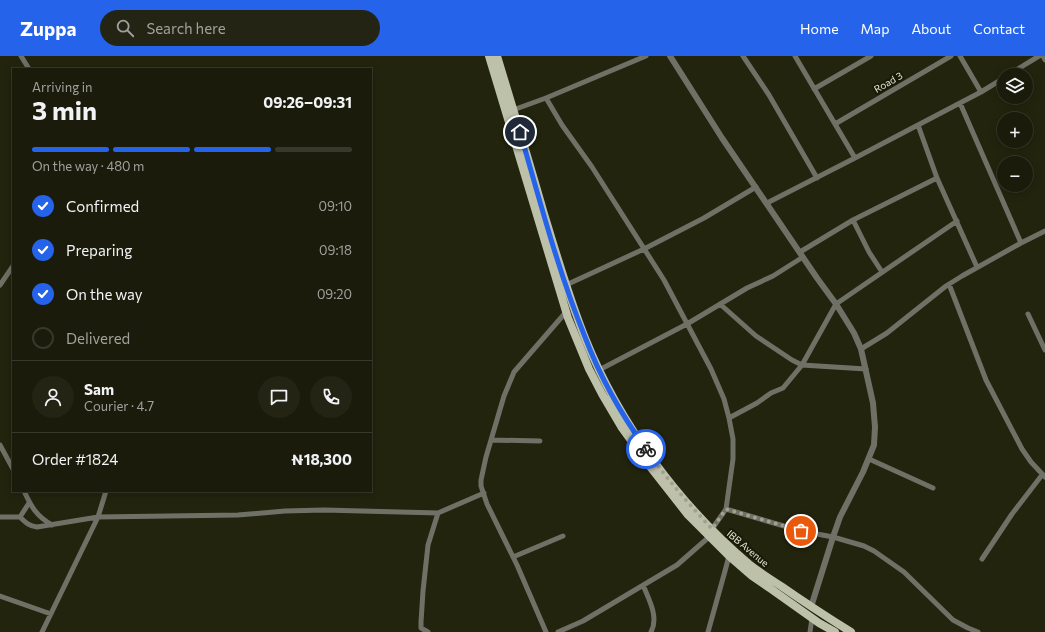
<!DOCTYPE html>
<meta charset="utf-8">
<style>
:root{--surface:#1a1b0a;--page:#232413;--text:#f1f3f6;--muted:#9fa19c;--line:#38392b;--accent:#2563eb}
body{margin:0;font-family:Commissioner,sans-serif;background:var(--page);color:var(--text);height:100vh;display:flex;flex-direction:column;font-size:15px;white-space:nowrap}
*{box-sizing:border-box;margin:0}
p{font-size:13px;color:var(--muted)}
.icon{flex:none;width:22px;height:22px;fill:none;stroke:currentColor;stroke-width:2;stroke-linecap:round;stroke-linejoin:round}
.map{position:relative;flex:1;overflow:hidden}
.panel{position:absolute;left:12px;top:12px;width:360px;height:424px;display:flex;flex-direction:column;background:var(--surface);border-radius:0px;box-shadow:0 2px 10px #0003,0 0 0 1px var(--line)}
.panel>*{flex:none}
.tools{position:absolute;left:997px;top:12px;display:grid;gap:8px}
.tools a{display:grid;place-items:center;width:36px;height:36px;border-radius:50%;background:var(--surface);box-shadow:0 2px 10px #0003,0 0 0 1px var(--line);font-size:20px}
.pin{position:absolute;display:grid;place-items:center;width:34px;height:34px;color:#fff;margin:-17px;border:2px solid #fff;border-radius:50%;box-shadow:0 1px 4px #0007}
.courier{position:absolute;display:grid;place-items:center;width:40px;height:40px;margin:-20px;border:3px solid #2563eb;border-radius:50%;background:#fff;color:#222;box-shadow:0 1px 5px #0007}
.headline em{font-style:normal;font-weight:700}
.headline div{display:flex;flex-direction:column-reverse}
.headline{display:flex;align-items:center;justify-content:space-between;height:68px;padding:0 20px}
h1{font-size:26px;font-weight:700;line-height:30px}
.bar{display:grid;grid-template-columns:repeat(4,1fr);gap:6px 4px;align-content:center;height:48px;padding:0 20px}
.bar i{height:5px;border-radius:3px;background:var(--line)}
.bar .on{background:var(--accent)}
.bar p{grid-column:span 4}
.line{display:flex;align-items:center;gap:10px;padding:0 20px;border-top:1px solid var(--line)}
.line div{flex:1}
.round{display:grid;place-items:center;flex:none;width:42px;height:42px;border-radius:21px;background:var(--page)}
ol{padding:0 20px;list-style:none}
li{display:flex;align-items:center;gap:12px;height:44px}
li p{margin-inline-start:auto}
li .icon{padding:4px;border-radius:50%;background:var(--accent);color:#fff;stroke-width:4}
li:last-child{color:var(--muted)}
li i{width:22px;height:22px;border:2px solid var(--line);border-radius:50%}
header{display:flex;align-items:center;gap:24px;box-sizing:border-box;height:56px;padding:0 20px;background:var(--accent);color:#fff}
header strong{font-size:19px}
nav{display:flex;gap:22px;margin-inline-start:auto;font-size:14px}
.search{width:280px;height:36px;background:var(--page);display:flex;align-items:center;gap:10px;box-sizing:border-box;padding:0 14px;border-radius:22px;color:var(--muted);font-size:15px}
.map>svg:first-child{display:block}
</style>
<header>
<strong>Zuppa</strong>
<div class="search"><svg class="icon" aria-label="search" viewBox="0 0 24 24"><circle cx="10" cy="10" r="6"/><path d="M15 15l6 6"/></svg>Search here</div>
<nav><a>Home</a><a>Map</a><a>About</a><a>Contact</a></nav>
</header>
<div class="map">
<svg width="1045" height="576" viewBox="0 0 1045 576">
<rect width="100%" height="100%" fill="#22240e"/>
<g fill="none" stroke-linecap="round" stroke-linejoin="round">
<!-- minor -->
<path stroke="#6f7166" stroke-width="5" d="M21,0L29,13
M743,0L769,39L817,122
M795,0L855,102
M960,0L981,36
M1043,0L1045,4
M1008,19L1039,0
M814,33L871,0
M546,42L562,69L592,111L664,224L711,313L724,343L729,362L733,383V403L726,453L712,473
M960,47L1021,187
M513,54L546,42L646,0
M835,68L951,0
M918,69L937,122L977,211
M767,147L855,102L981,36L1004,22
M853,164L869,196L882,216
M800,196L853,164L937,122
M949,228L986,324L1022,393L1031,406L1045,421
M0,229L13,210
M566,229L644,193L704,162L756,131
M720,248L756,280L792,304L802,309L866,313
M1028,258L1045,294
M861,293L887,277L946,230L962,220L1021,187L1045,175
M599,314L687,268L747,232L773,220L803,201
M729,362L757,347L771,337L783,332L802,309L836,248L957,165
M491,384L540,385
M0,389L13,413
M869,403L933,432
M24,435C31,450 36,460 52,469
M726,453L801,475L833,481L864,490L874,495L904,516L953,564L968,572L978,576
M0,461H20C26,467 29,470 37,471L98,461L238,459L285,455L324,454L438,457L484,437
M20,461L29,447
M513,501L563,480
M982,503L1012,458L1042,419
M643,529C649,544 659,561 651,576
M0,540L51,558
M42,576L98,461L106,435
M428,576L421,572V566L423,535L428,489L438,457
M546,576L517,509L487,448L481,430V424L486,401L504,340L514,316L566,256
M558,576L583,565L677,509L709,481
M708,576L725,515L729,500
M810,576L812,562"/>
<!-- tertiary -->
<path stroke="#6f7166" stroke-width="6" d="M670,0L722,82L817,222L836,248L854,277L861,293L873,347L875,371L874,389L863,416L840,461L833,481L811,551"/>
<!-- primary -->
<path stroke="#bec1aa" stroke-width="8" d="M489,0L568,262L589,313L602,338L622,372L648,408L688,459L729,500L752,520L771,533L819,567L835,576
M497,0C513,53 529,105 544,158C557,200 569,242 585,282C619,367 679,449 749,508C759,516 770,523 781,530C804,546 827,561 851,576"/>
</g>
<g fill="none" stroke-linecap="round" stroke-linejoin="round">
<!-- done -->
<path stroke="#9fa191" stroke-width="4" stroke-dasharray="0 7.2" d="M646,393C665,421 688,447 712,473L726,453L801,475"/>
<!-- route -->
<path stroke="#2563eb" stroke-width="5" d="M520,76C540,145 558,215 585,281C600,321 621,358 646,393"/>
</g>
<g text-anchor="middle" stroke-width="4" stroke-linejoin="round" paint-order="stroke">
<!-- street labels -->
<g font-size="10" fill="#e3e5d7" stroke="#191a05">
<text transform="translate(888 26) rotate(-30)" y="4">Road 3</text>
<text transform="translate(748 492) rotate(40)" y="4">IBB Avenue</text>
</g>
</g>
</svg>
<div class="tools">
<a><svg class="icon" aria-label="layers" viewBox="0 0 24 24"><path d="M12 4l9 5-9 5-9-5zM3 14l9 5 9-5"/></svg></a>
<a>+</a>
<a>−</a>
</div>
<div class="pin" style="left:801px;top:475px;background:#ea580c"><svg class="icon" aria-label="bag" viewBox="0 0 24 24"><path d="M5 8h14l-1 12H6zM9 8a3 3 0 0 1 6 0"/></svg></div>
<div class="pin" style="left:520px;top:76px;background:#1f2937"><svg class="icon" aria-label="home" viewBox="0 0 24 24"><path d="M3 11l9-7 9 7M6 9v11h12V9"/></svg></div>
<div class="courier" style="left:646px;top:393px"><svg class="icon" aria-label="bike" viewBox="0 0 24 24"><circle cx="6" cy="16" r="4"/><circle cx="18" cy="16" r="4"/><path d="M6 16l4-8h5l3 8M10 8l3 8H6M13 5h3"/></svg></div>
<section class="panel">
<div class="headline"><div><h1>3 min</h1><p>Arriving in</p></div><em>09:26–09:31</em></div>
<div class="bar"><i class="on"></i><i class="on"></i><i class="on"></i><i></i><p>On the way · 480 m</p></div>
<ol>
<li><svg class="icon" aria-label="check" viewBox="0 0 24 24"><path d="M5 12l5 5 9-10"/></svg>Confirmed<p>09:10</p></li>
<li><svg class="icon" aria-label="check" viewBox="0 0 24 24"><path d="M5 12l5 5 9-10"/></svg>Preparing<p>09:18</p></li>
<li><svg class="icon" aria-label="check" viewBox="0 0 24 24"><path d="M5 12l5 5 9-10"/></svg>On the way<p>09:20</p></li>
<li><i></i>Delivered</li>
</ol>
<div class="line" style="height:72px"><a class="round"><svg class="icon" aria-label="person" viewBox="0 0 24 24"><circle cx="12" cy="8" r="4"/><path d="M4 21q1-7 8-7t8 7"/></svg></a><div><b>Sam</b><p>Courier · 4.7</p></div><a class="round"><svg class="icon" aria-label="chat" viewBox="0 0 24 24"><path d="M4 5h16v11H9l-5 4z"/></svg></a><a class="round"><svg class="icon" aria-label="phone" viewBox="0 0 24 24"><path d="M5 4h4l2 5-3 2q2 4 5 5l2-3 5 2v4C11 20 4 13 5 4z"/></svg></a></div>
<div class="line" style="height:52px"><div>Order #1824</div><b>₦18,300</b></div>
</section>
</div>
